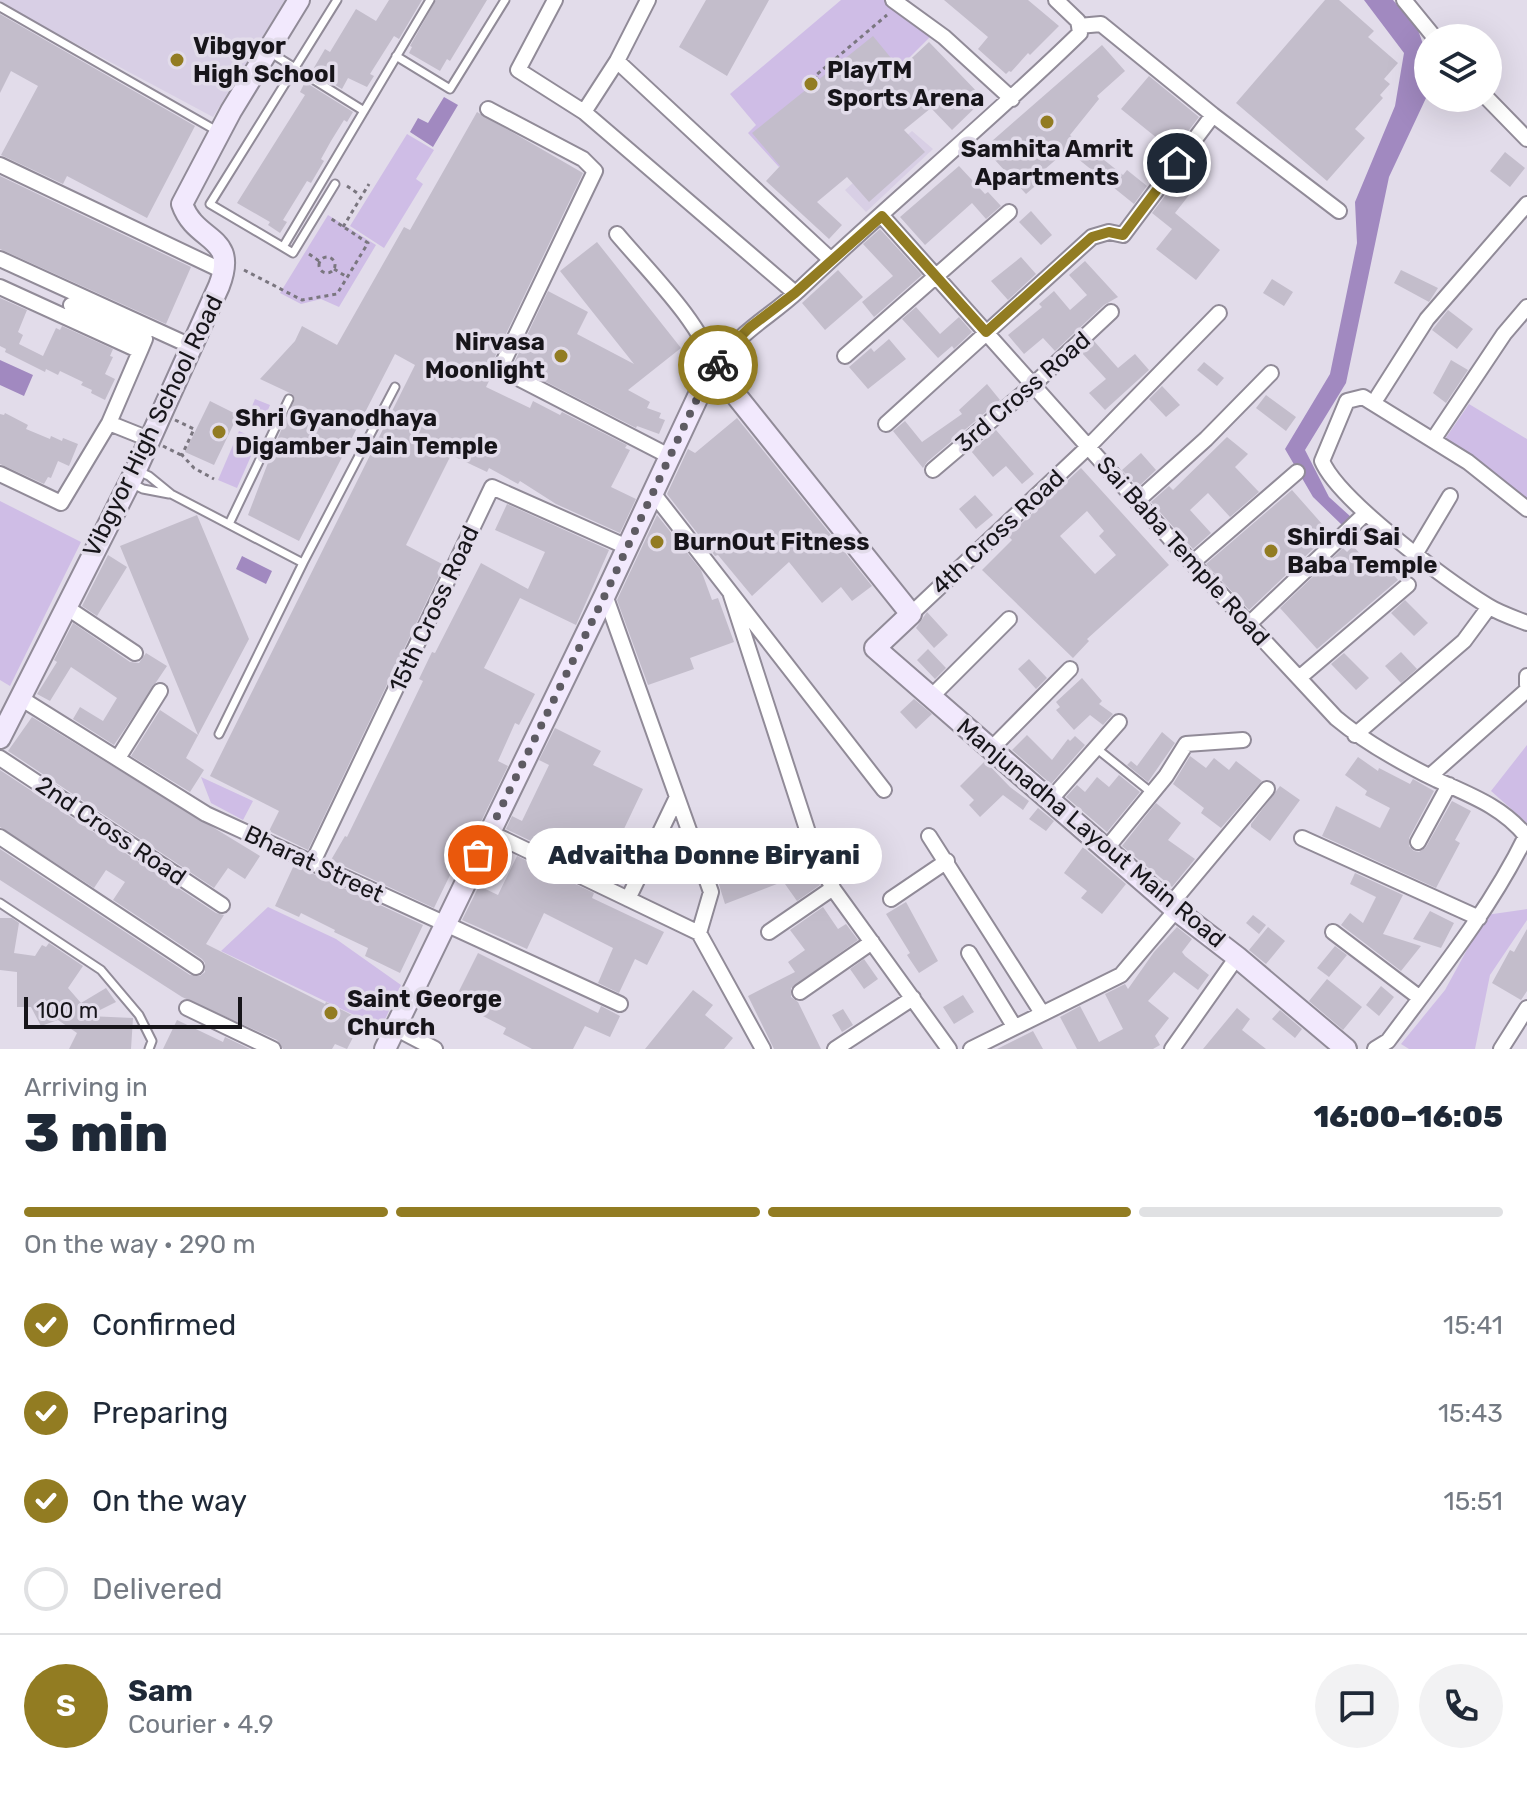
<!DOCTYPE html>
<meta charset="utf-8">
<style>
:root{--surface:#fff;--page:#f2f2f3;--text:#1f2937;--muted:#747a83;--line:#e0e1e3;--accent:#927c22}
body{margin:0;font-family:Rubik,sans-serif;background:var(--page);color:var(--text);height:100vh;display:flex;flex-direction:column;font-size:30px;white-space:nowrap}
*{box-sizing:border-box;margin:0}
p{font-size:26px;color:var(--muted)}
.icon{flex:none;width:44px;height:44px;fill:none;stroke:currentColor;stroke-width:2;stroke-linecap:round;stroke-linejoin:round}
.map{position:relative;height:1049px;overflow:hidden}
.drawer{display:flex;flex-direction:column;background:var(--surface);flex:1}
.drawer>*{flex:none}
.controls{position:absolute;left:1414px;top:24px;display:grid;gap:16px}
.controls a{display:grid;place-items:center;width:88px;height:88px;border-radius:50%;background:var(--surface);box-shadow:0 8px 32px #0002;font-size:40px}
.scale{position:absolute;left:24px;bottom:20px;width:218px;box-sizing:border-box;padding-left:8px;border:4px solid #17151a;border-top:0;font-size:22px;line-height:28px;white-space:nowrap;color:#17151a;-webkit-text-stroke:6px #e2dcea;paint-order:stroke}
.pin{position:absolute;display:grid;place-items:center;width:68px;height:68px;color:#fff;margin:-34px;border:4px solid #fff;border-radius:50%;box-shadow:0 2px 8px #0007}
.courier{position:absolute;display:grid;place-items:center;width:80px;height:80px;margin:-40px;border:6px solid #927c22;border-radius:50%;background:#fff;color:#222;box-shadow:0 2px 10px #0007}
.bubble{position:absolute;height:56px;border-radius:28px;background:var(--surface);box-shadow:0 8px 32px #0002;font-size:26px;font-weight:800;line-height:56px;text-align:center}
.summary em{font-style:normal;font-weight:800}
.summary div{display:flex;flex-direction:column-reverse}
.summary{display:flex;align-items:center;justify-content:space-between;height:136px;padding:0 24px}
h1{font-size:52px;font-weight:800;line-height:60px}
.bar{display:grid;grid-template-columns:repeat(4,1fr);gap:12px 8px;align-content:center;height:96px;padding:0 24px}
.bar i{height:10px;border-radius:6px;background:var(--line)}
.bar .current{background:var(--accent)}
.bar p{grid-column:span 4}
.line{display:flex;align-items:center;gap:20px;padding:0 24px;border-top:2px solid var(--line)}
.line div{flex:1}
.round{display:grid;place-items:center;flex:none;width:84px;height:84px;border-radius:42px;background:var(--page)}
ol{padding:0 24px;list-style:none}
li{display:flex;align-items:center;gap:24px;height:88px}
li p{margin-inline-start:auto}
li .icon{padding:8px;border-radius:50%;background:var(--accent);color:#fff;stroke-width:4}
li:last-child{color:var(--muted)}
li i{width:44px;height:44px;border:4px solid var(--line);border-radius:50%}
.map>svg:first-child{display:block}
</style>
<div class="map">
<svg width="1527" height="1049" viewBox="0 0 1527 1049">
<rect width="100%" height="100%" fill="#e2dcea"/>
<!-- built -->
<path fill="#d8cfe5" d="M0,0H285L213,117L0,3Z
M912,131L933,149L866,212L845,190Z"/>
<!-- green -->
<path fill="#cfbde6" d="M841,0H904L942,25L893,74L779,167L748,133L756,125L730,94Z
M407,134L434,150L416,179L423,184L384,248L350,226Z
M328,215L376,245L339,307L321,299L301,304L280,293Z
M255,399L270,405L261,427L246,421Z
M1469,404L1527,439V505L1443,442Z
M239,431L258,440L237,488L218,480Z
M0,501L81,542L10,686L0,680Z
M1527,745V823L1491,791Z
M201,777L253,801L243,820L211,803Z
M268,907L336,939L401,985L381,1028L221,951Z
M1527,909V920L1490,975L1475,1049H1409L1401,1044L1445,990L1486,915Z"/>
<!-- water -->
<path fill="#a189c0" d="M1364,0H1393L1418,30L1428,58L1426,98L1389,177L1346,383L1305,450L1329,497L1351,517L1342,525L1313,497L1285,449L1330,374L1357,243L1355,202L1395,106L1404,53Z
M444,97L458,105L433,147L410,132L418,118L428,123Z
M0,360L33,375L24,396L0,385Z
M242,556L272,571L266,584L236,569Z"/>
<!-- building -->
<path fill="#c3bdcb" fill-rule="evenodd" d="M389,0H422L399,39L394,36L370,74L374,76L367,87L348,78L342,89L312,71L325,49L330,52L356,9L376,21Z
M436,0H487L450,61L447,59L440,71L409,53L412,47L410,46Z
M706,0H769L727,76L679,47Z
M944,0H1028L1059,26L1030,55L1028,53L1011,72L1009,71L1006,74L978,49L988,37Z
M1325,0H1339L1374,31L1368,37L1398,63L1384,79L1390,84L1380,95L1383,98L1355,129L1365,138L1327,181L1236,103Z
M0,14L195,126L147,218L67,176L63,184L1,155L38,86L11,71L0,93Z
M873,36L900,69L929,42L984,99L952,130L931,108L904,130L925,152L869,202L847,177L817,202L842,225L829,239L766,181L780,166L752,133Z
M1102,45L1125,71L1097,96L1099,99L1070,135L1086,153L1089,148L1123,175L1127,170L1147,186L1134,204L1067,150L1037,176L1041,181L1026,194L984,148Z
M1149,76L1199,117L1173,151L1121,109Z
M305,82L353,112L347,122L344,120L331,141L321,159L324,161L311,183L307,181L283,220L287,222L280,233L268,225L270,222L237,203L305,95L300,92Z
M477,112L583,173L490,367L491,377L486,387L530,408L533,401L560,415L562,412L627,445L625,448L630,450L611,487L636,499L620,533L556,504L520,481L518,484L489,468L487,472L451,455L406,545L444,565L308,850L269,831L279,811L210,776L415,365L395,354L299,541L248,515L276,442L295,399L292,394L260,379L295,341L302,326L337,345L404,227L410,230Z
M1505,152L1525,168L1510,187L1490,171Z
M959,166L985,194L988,192L1001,206L986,219L972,203L925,245L900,217Z
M1182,174L1197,185L1175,213L1220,250L1196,280L1156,249L1172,229L1152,213Z
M0,176L191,267L166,324L0,249Z
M1031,211L1052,235L1041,245L1019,222Z
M880,229L922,275L874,317L862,302L893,276L863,244Z
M597,242L681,348L628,390L650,402L647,408L661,413L659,418L665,420L659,434L637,426L636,428L513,365L548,291L588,312L577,334L634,364L560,271Z
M1021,257L1036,274L1008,300L991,281Z
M1085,261L1118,297L1104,305L1055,351L1043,338L1024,354L1008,335L1042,307L1039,304L1054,291L1070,310L1087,295L1069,275Z
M838,270L863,297L825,330L802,303Z
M1401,270L1438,288L1429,302L1394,283Z
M1272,279L1293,292L1284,306L1263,293Z
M0,298L27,310L18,332L23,335L19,344L43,356L56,328L60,330L62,326L113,349L110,356L113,357L105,374L115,379L105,400L91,393L92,390L81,385L83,382L60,371L58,375L46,369L45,372L5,352L6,349L0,346Z
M916,307L940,334L959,317L972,332L954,349L952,346L938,358L902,319Z
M1448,310L1473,329L1457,349L1432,330Z
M889,339L906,359L868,389L849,367L871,348L874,352Z
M1094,341L1118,368L1135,354L1149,370L1105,410L1089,393L1106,379L1082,353Z
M1451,360L1468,370L1446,403L1433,393Z
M1204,362L1224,378L1217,386L1197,370Z
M987,384L1000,400L927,462L923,468L893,431L905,421L922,442L962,414L959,410Z
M1162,386L1180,405L1166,417L1149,399Z
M1266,395L1296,417L1286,431L1256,408Z
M210,401L238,415L214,465L185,452Z
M5,413L28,425L26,429L50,439L51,436L62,441L63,438L78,444L69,466L58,461L51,478L48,477L44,484L0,464V414L4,415Z
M737,418L872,586L852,601L841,587L822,603L789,562L752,596L718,555L715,556L667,494L688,449L695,453Z
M996,430L1034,474L1022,484L1006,466L993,477L971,451Z
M1227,437L1248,454L1235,467L1259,492L1230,517L1208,493L1190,510L1211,533L1193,549L1151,502L1169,486L1173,490Z
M1141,453L1156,470L1138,487L1122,470Z
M1081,468L1169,565L1087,639L1089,641L1073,658L982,570L1012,540L1008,536ZM1087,511L1104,531L1099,536L1116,555L1095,574L1060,536Z
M1292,490L1330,533L1249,610L1206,564Z
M975,495L993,515L976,529L959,509Z
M507,504L609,550L576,625L520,598L484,668L535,694L519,725L515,723L498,761L508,766L456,873L452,871L434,908L331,860L345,836L347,837L394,741L423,681L419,679L432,652L435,653L481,563L528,589L545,552L495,530Z
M197,515L249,639L186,758L204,770L190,792L131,756L160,710L198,735L120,546Z
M657,515L701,570L712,600L718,598L734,642L690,658L694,669L648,685L617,600Z
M1353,546L1375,570L1383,563L1398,580L1317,649L1280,608L1343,548L1347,552Z
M108,555L127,567L97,616L82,606Z
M1405,600L1428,623L1414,636L1391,613Z
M927,612L948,635L934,648L916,628Z
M73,623L130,662L139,663L146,653L167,666L114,745L73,719L80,707L103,721L117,698L98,685L71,667L50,701L37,694L57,662L54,660Z
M928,649L946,668L935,679L917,660Z
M1401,652L1417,669L1401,683L1385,666Z
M1344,653L1369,678L1356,690L1331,664Z
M1029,659L1047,678L1036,689L1018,669Z
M1082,678L1102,701L1099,704L1113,714L1103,725L1090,715L1074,730L1056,710L1060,707L1056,702Z
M914,699L932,714L916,729L900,712Z
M32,717L260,856L245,879L228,868L214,888L8,751Z
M555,728L601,751L593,765L643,789L602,875L506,829L512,816L522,821L549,765L539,760Z
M1162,732L1175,743L1148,782L1127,765L1131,761L1137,766Z
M1027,735L1052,760L1068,739L1070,741L1075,736L1085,745L1051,784L1012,750Z
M1190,756L1206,768L1214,758L1229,770L1236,761L1262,781L1221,828L1201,813L1204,808L1173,784Z
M1358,757L1378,771L1379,768L1410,784L1413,779L1434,791L1409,838V846L1414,851L1419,852L1426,847L1452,801L1471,811L1455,840L1460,843L1436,888L1322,836L1336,806L1380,828L1390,808L1365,795L1367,791L1345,775Z
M985,761L1010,787L1029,801L1023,810L1003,795L980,817L969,805L974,800L960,786Z
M0,770L216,913L224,915L206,944L325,1004L326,1002L362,1020L347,1049L335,1044L332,1049H283L277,1040L182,997L0,880V849L190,975L200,976L205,972V963L202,959L113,900L125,882L106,870L94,888L0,827Z
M1119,775L1140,792L1107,832L1066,797L1077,785L1085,792L1097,777L1109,787Z
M1280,786L1300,800L1270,841L1251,827V824Z
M1156,803L1181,823L1168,840L1195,859L1172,887L1122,846Z
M1038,808L1054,821L1046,831L1029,819Z
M853,832L871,862L853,874L834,844Z
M1083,847L1126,884L1102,914L1081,898L1087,891L1064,873Z
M772,853L782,882L725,904L716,875Z
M517,856L594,893L592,898L664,932L647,965L635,959L619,993L598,983L613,948L544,913L527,949L462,920L479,886L498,895Z
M294,865L423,925L400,973L365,956L368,948L334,932L335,930L301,913L299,917L275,906Z
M810,867L820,885L797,901L785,884Z
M1355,873L1403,895L1383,934L1421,946L1401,971L1341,925L1350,913L1363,923L1376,897L1350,884Z
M906,902L938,961L919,973L907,955L910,953L886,914Z
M823,907L838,929L846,924L858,940L791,988V997L798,1002L821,1049H774L748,996L795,972L788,962L805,950L790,930Z
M1430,911L1454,923L1441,948L1413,939Z
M1253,915L1266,925L1259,934L1246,923Z
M0,918H12L19,923L14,953L35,956L42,945L46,947L49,943L83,966L68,988L81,1003L106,988L116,1002L88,1016L133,1018L131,1049H69L77,1033L58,1020L41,1026L31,1007H17V972L0,970Z
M1177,927L1192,939L1182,952L1185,956L1209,975L1198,990L1174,972L1148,1001L1169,1018L1155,1036L1160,1045L1153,1049H1077L1060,1017L1080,1006L1099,1042L1123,1029L1105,994L1125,984L1128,989L1154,952Z
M1268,927L1285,941L1266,964L1249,950Z
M1527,929V991L1521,1000L1492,983L1510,950L1514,952Z
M1335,946L1347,955L1329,977L1317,968Z
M478,953L598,1013L601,1006L620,1016L610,1037L585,1026L573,1049H532L503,1034L506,1028L454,1001Z
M864,959L878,979L864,989L850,969Z
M1327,979L1362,1007L1343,1030L1309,1001Z
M1381,986L1394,997L1379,1016L1366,1005Z
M693,990L713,1005L705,1015L733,1038L724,1049H645Z
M963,995L974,1012L954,1024L943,1007Z
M1237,1008L1250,1019L1242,1030L1266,1049H1203Z
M843,1009L853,1025L842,1032L832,1015Z
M1280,1010L1302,1029L1295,1038L1272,1019Z
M177,1020L223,1042L225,1037L250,1049H163Z
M1033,1031L1043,1049H997Z"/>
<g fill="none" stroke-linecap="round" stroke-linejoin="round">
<defs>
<path id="lane" d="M337,0L210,204L283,247L430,0
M0,7L217,131
M271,53L364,111
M396,56L450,89L505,0
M283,247L293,253L335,184
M140,472L149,476L171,494L303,563L219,734
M131,483L143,489L169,494
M229,524L289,399
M303,563L395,387
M1096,748L1152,793
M0,903L101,970L139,1015L152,1041L149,1049"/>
<path id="street" d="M555,0L518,70L584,112L795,293
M893,0L944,37L1012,99
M1056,0L1078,21L1079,26
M1404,0L1435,38
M1079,26L1101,24L1213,115L1339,211
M617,61L830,259
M1487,98L1527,139
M488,109L583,159L595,171L499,371L514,376L669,456
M584,112L617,61L648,0
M0,165L225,272
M882,216L1192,563L1336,718C1366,743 1402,763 1437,780C1470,795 1503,807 1526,836C1490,910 1437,975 1388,1041L1375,1049
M617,234C649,272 701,322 715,369
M0,259L193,347
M0,287L140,351L109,423L61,503L0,474
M71,305L145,339L140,351
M845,356L1009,212
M715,369C741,329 767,320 799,290C891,202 989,122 1080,33L1079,26
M1378,396L1427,319L1527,204
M109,423L149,439
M886,424L1092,237L1109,232L1123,235L1213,115
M1437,434L1504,334L1527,307
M933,470L1033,385L1111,312
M653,493L884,790
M1137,501L1206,439L1271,373
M1527,509L1468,462L1363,397L1347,401L1322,461C1339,501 1448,581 1488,606C1499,613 1514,618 1527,623
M1416,553L1450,496
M1192,563L1297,472
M605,595L711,892L699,933
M731,595L816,857L834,890L949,1049
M66,607L135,653
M911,614L1088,447L1219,313
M1249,624L1366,513
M1527,676V685
M1299,678L1408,585
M931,697L1009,619
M22,699L206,814L620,1004
M1355,735L1464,641L1489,607
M991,749L1070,669
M0,758L222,905
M118,758L160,691
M1430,776L1527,690
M1050,800L1119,722
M489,832L699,933L763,1049
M929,836L1042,1013
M0,837L196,967
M1302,838L1479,918
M1418,842L1449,785
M1106,849L1166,776L1186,744L1243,740
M312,864L492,487L627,547
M628,899L677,797
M891,899L947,861
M1170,905L1267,789
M769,932L833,888
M1333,932L1420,998
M969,953L1014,1026
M800,992L872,942
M187,1008L273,1049
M395,1028L435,1049
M835,1049L913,998
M971,1049L1121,975L1176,910
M1172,1049L1237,957
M1501,1049L1527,1008"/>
<path id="secondary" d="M0,738L136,470L219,286C239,234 196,244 182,204L231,111L299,0
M385,1049L605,595L702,388L715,369L911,614L875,648L1176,910L1237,957L1346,1049"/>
</defs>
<!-- lane casing -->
<use href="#lane" stroke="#918b98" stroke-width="11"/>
<!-- street casing -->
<use href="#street" stroke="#918b98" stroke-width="18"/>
<!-- secondary casing -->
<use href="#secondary" stroke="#918b98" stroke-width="24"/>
<!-- path -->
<path stroke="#7a767f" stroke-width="3" stroke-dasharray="4 4" stroke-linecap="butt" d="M818,80L815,76L887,15
M347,186L360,195
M343,227L369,184
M309,254L319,261
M319 265a8 8 0 1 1 16 0a8 8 0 1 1-16 0Z
M334,269L347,277
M244,270L302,300L337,294L368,243L330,218
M175,420L194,429L182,455L194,468L214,479
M163,446L181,455"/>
<!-- lane -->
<use href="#lane" stroke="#fff" stroke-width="7"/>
<!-- street -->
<use href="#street" stroke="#fff" stroke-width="14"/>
<!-- secondary -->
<use href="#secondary" stroke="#f2e9fd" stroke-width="20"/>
</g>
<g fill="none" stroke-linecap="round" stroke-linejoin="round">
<!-- done -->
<path stroke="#5e5b63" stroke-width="8" stroke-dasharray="0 14.4" d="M478,855L605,595L702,388L718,365"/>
<!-- route -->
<path stroke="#927c22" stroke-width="10" d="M718,365L728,349L749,328L795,293L882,216L986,332L1092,237L1109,232L1123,235L1177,163"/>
</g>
<!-- markers -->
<g fill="#927c22" stroke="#e2dcea" stroke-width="3">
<circle cx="177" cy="60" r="8"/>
<circle cx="811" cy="84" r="8"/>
<circle cx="1047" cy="122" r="8"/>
<circle cx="561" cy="356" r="8"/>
<circle cx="219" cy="432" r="8"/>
<circle cx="657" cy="542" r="8"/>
<circle cx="1271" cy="551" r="8"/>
<circle cx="331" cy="1013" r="8"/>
</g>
<g text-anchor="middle" stroke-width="7" stroke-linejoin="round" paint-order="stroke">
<!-- poi labels -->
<g font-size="24" font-weight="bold" fill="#17151a" stroke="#e2dcea" text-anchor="start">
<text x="193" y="54">Vibgyor<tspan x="193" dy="28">High School</tspan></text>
<text x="827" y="78">PlayTM<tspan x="827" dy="28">Sports Arena</tspan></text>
<text x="1047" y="157" text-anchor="middle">Samhita Amrit<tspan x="1047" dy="28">Apartments</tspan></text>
<text x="545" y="350" text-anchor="end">Nirvasa<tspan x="545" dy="28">Moonlight</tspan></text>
<text x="235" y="426">Shri Gyanodhaya<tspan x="235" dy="28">Digamber Jain Temple</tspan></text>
<text x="1287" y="545">Shirdi Sai<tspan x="1287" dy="28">Baba Temple</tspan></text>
<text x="673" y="550">BurnOut Fitness</text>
<text x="347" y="1007">Saint George<tspan x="347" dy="28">Church</tspan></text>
</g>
<!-- street labels -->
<g font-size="24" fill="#17151a" stroke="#e2dcea">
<text transform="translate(1023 392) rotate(-41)" y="8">3rd Cross Road</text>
<text transform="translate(153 426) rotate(-64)" y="8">Vibgyor High School Road</text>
<text transform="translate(998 532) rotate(-43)" y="8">4th Cross Road</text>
<text transform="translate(1183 551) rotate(48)" y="8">Sai Baba Temple Road</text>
<text transform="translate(434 609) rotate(-65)" y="8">15th Cross Road</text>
<text transform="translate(111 831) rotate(34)" y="8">2nd Cross Road</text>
<text transform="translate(1091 833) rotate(40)" y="8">Manjunadha Layout Main Road</text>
<text transform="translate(314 864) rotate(25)" y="8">Bharat Street</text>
</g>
</g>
</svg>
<div class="controls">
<a><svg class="icon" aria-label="layers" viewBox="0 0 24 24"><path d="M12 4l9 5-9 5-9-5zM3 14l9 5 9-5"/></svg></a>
</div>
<div class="scale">100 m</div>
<div class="pin" style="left:478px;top:855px;background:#ea580c"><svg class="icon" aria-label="bag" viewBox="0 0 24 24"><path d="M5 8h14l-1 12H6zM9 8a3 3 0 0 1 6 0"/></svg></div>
<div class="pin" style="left:1177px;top:163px;background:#1f2937"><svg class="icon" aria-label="home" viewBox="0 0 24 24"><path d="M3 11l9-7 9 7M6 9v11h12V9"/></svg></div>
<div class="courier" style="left:718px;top:365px"><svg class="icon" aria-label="bike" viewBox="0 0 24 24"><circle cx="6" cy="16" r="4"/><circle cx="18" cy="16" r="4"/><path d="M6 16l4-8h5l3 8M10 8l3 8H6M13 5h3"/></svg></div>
<div class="bubble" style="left:526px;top:828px;width:356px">Advaitha Donne Biryani</div>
</div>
<section class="drawer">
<div class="summary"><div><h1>3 min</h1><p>Arriving in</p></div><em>16:00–16:05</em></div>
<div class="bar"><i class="current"></i><i class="current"></i><i class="current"></i><i></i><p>On the way · 290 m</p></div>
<ol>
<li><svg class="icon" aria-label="check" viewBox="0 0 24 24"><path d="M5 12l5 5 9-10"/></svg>Confirmed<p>15:41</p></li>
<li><svg class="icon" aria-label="check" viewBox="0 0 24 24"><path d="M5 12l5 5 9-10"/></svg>Preparing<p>15:43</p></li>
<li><svg class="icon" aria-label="check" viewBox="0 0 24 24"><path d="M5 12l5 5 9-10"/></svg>On the way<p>15:51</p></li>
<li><i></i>Delivered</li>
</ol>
<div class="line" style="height:144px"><b class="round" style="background:var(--accent);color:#fff">S</b><div><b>Sam</b><p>Courier · 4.9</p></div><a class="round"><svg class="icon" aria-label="chat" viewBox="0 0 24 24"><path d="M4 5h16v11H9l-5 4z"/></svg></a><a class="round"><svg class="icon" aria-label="phone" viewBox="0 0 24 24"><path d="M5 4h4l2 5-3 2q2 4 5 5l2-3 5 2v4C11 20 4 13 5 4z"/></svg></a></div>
</section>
